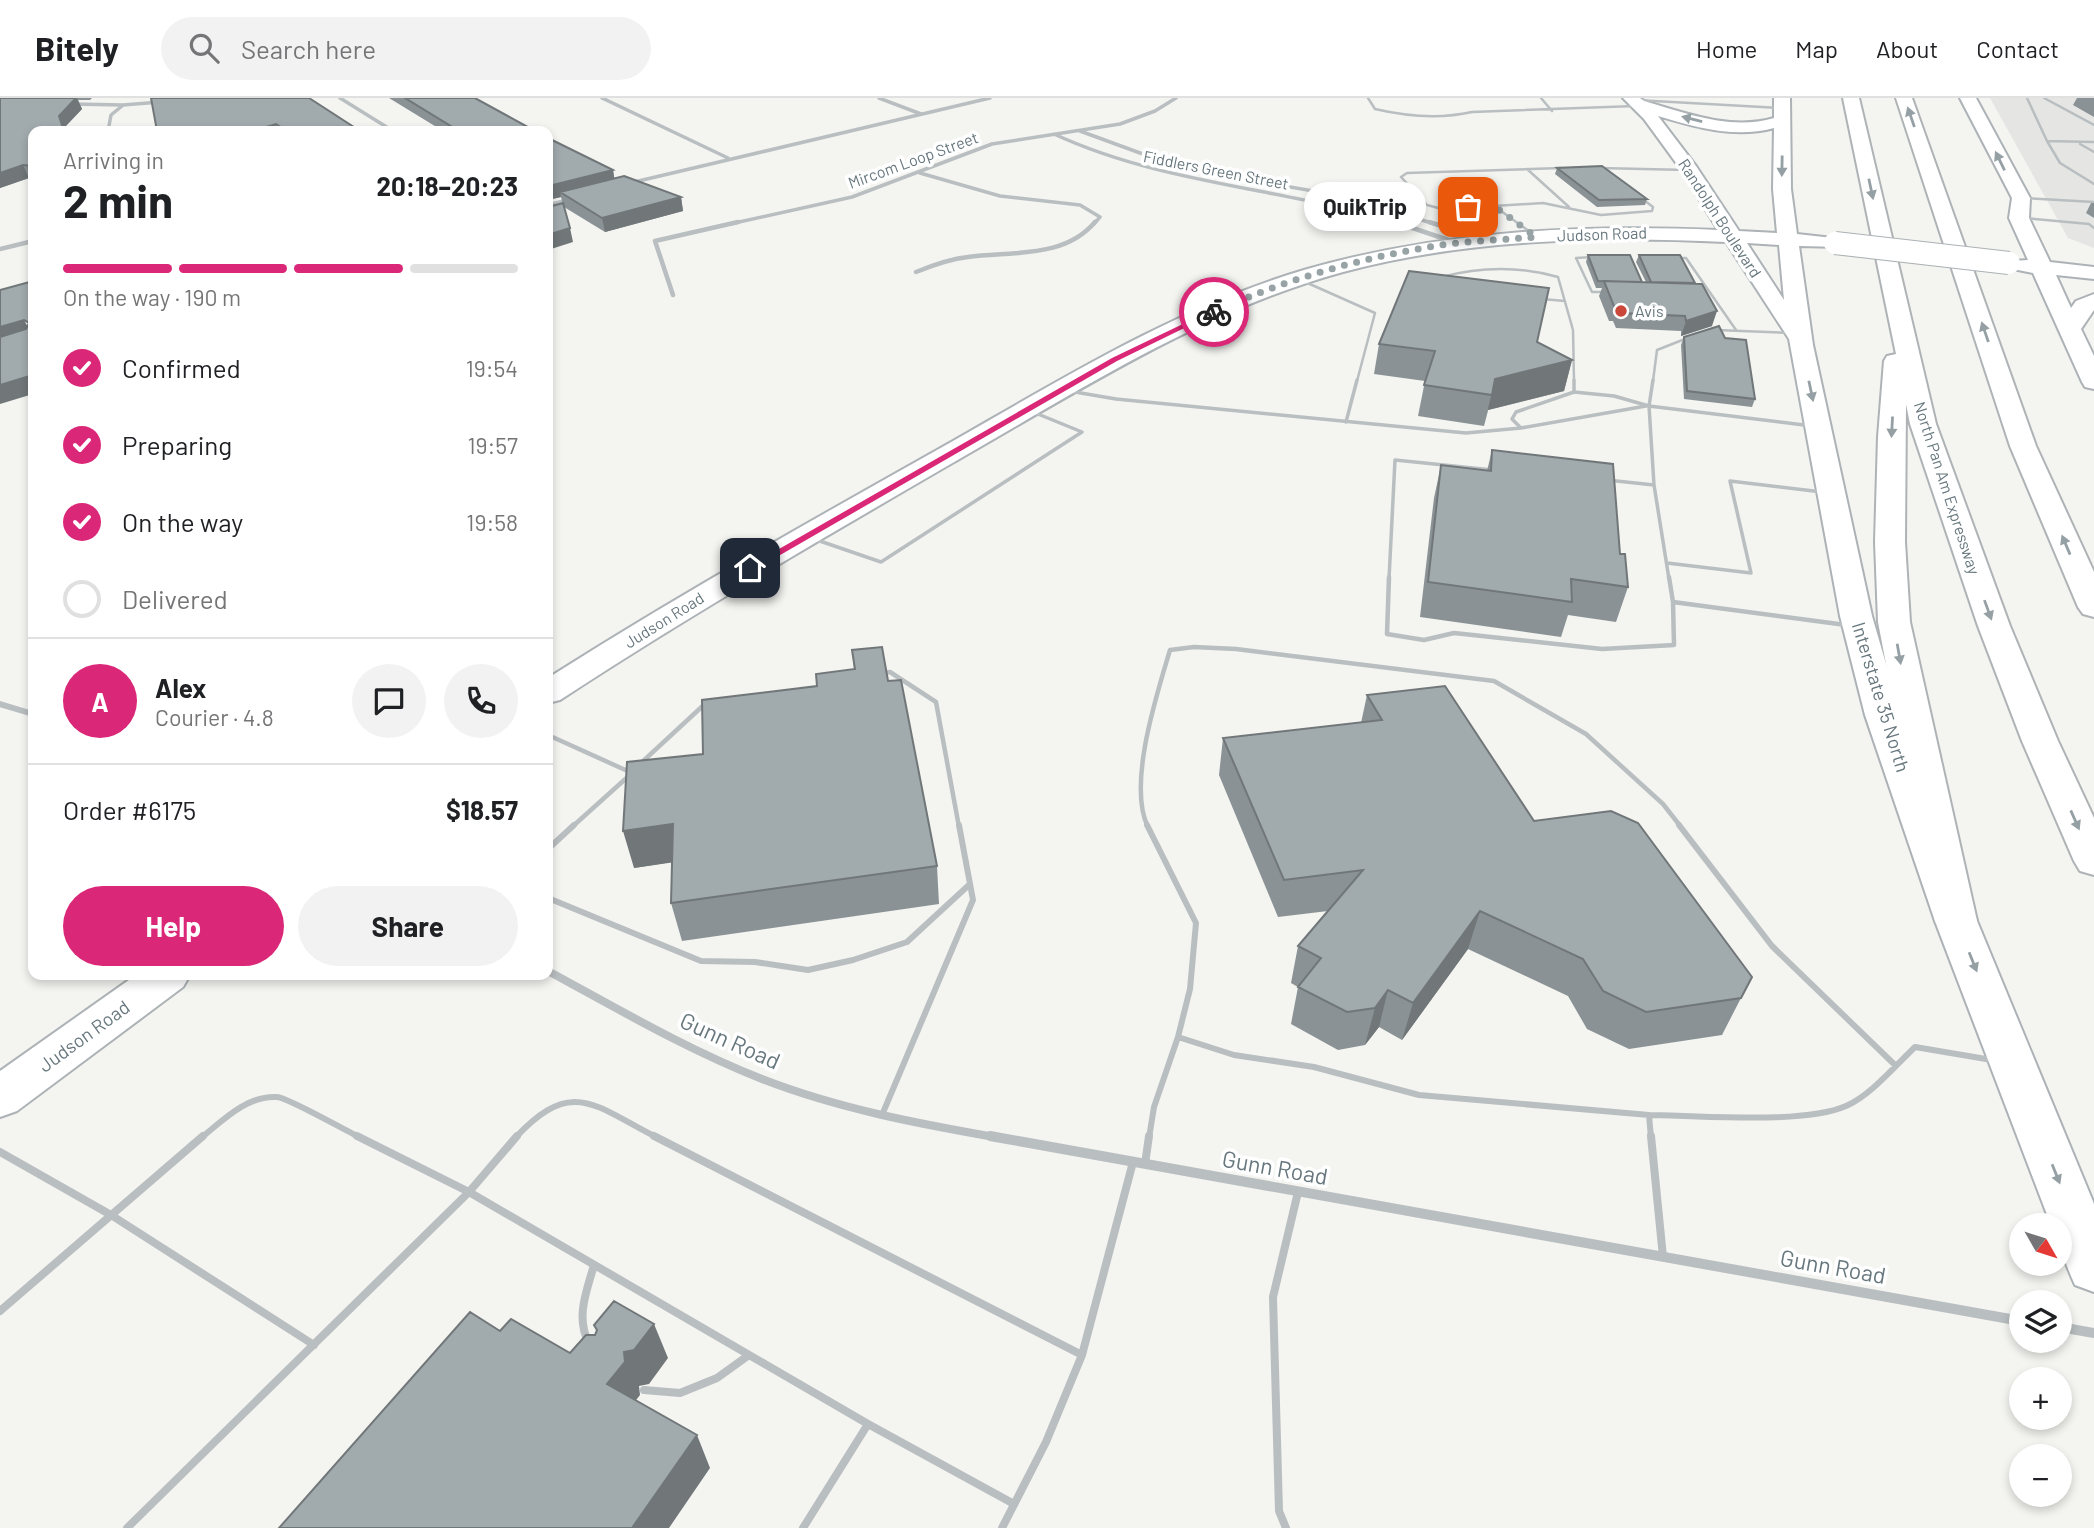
<!DOCTYPE html>
<meta charset="utf-8">
<style>
:root{--surface:#fff;--page:#f2f2f2;--text:#202124;--muted:#757577;--line:#e0e0e0;--accent:#db2777}
body{margin:0;font-family:Barlow,sans-serif;background:var(--page);color:var(--text);height:100vh;display:flex;flex-direction:column;font-size:26px;white-space:nowrap}
*{box-sizing:border-box;margin:0}
p{font-size:23px;color:var(--muted)}
.icon{flex:none;width:38px;height:38px;fill:none;stroke:currentColor;stroke-width:2;stroke-linecap:round;stroke-linejoin:round}
.map{position:relative;flex:1;overflow:hidden}
.sheet{position:absolute;left:28px;top:28px;width:525px;height:854px;display:flex;flex-direction:column;background:var(--surface);border-radius:14px;box-shadow:0 4px 10px #0003}
.sheet>*{flex:none}
.needle{width:46px;rotate:129deg}
.fabs{position:absolute;left:2009px;top:1115px;display:grid;gap:14px}
.fabs a{display:grid;place-items:center;width:63px;height:63px;border-radius:50%;background:var(--surface);box-shadow:0 4px 10px #0003;font-size:35px}
.pin{position:absolute;display:grid;place-items:center;width:60px;height:60px;color:#fff;margin:-30px;border-radius:14px;box-shadow:0 4px 10px #0006}
.courier{position:absolute;display:grid;place-items:center;width:70px;height:70px;margin:-35px;border:5px solid #db2777;border-radius:50%;background:#fff;color:#222;box-shadow:0 2px 9px #0007}
.bubble{position:absolute;height:49px;border-radius:24px;background:var(--surface);box-shadow:0 4px 10px #0003;font-size:23px;font-weight:700;line-height:49px;text-align:center}
.headline em{font-style:normal;font-weight:700}
.headline div{display:flex;flex-direction:column-reverse}
.headline{display:flex;align-items:center;justify-content:space-between;height:119px;padding:0 35px}
h1{font-size:46px;font-weight:700;line-height:52px}
.bar{display:grid;grid-template-columns:repeat(4,1fr);gap:10px 7px;align-content:center;height:84px;padding:0 35px}
.bar i{height:9px;border-radius:5px;background:var(--line)}
.bar .selected{background:var(--accent)}
.bar p{grid-column:span 4}
.line{display:flex;align-items:center;gap:18px;padding:0 35px;border-top:2px solid var(--line)}
.line div{flex:1}
.round{display:grid;place-items:center;flex:none;width:74px;height:74px;border-radius:37px;background:var(--page)}
ol{padding:0 35px;list-style:none}
li{display:flex;align-items:center;gap:21px;height:77px}
li p{margin-inline-start:auto}
li .icon{padding:7px;border-radius:50%;background:var(--accent);color:#fff;stroke-width:4}
li:last-child{color:var(--muted)}
li i{width:38px;height:38px;border:4px solid var(--line);border-radius:50%}
.action{display:flex;gap:14px;margin-top:auto;padding:14px 35px}
.action a{flex:1;height:80px;border-radius:42px;background:var(--accent);color:#fff;font-size:28px;font-weight:700;line-height:80px;text-align:center}
.action a+a{background:var(--page);color:var(--text)}
header{display:flex;align-items:center;gap:42px;box-sizing:border-box;height:98px;padding:0 35px;background:var(--surface);border-bottom:2px solid var(--line)}
header strong{font-size:33px}
nav{display:flex;gap:38px;margin-inline-start:auto;font-size:24px}
.search{width:490px;height:63px;background:var(--page);display:flex;align-items:center;gap:18px;box-sizing:border-box;padding:0 24px;border-radius:38px;color:var(--muted);font-size:26px}
.map>svg:first-child{display:block}
</style>
<header>
<strong>Bitely</strong>
<div class="search"><svg class="icon" aria-label="search" viewBox="0 0 24 24"><circle cx="10" cy="10" r="6"/><path d="M15 15l6 6"/></svg>Search here</div>
<nav><a>Home</a><a>Map</a><a>About</a><a>Contact</a></nav>
</header>
<div class="map">
<svg width="2094" height="1430" viewBox="0 0 2094 1430">
<rect width="100%" height="100%" fill="#f4f4f1"/>
<!-- built -->
<path fill="#e5e5e4" d="M1990,0H2094V150L2068,140Z"/>
<g fill="none" stroke-linecap="round" stroke-linejoin="round">
<defs>
<path id="secondary" d="M1623,0H1640L1644,3C1686,15 1731,33 1774,20V0H1790L1791,91L1797,136L1842,141L1845,145L1842,149L1799,148L1813,247L1872,518L1901,617L1977,823L2094,1106V1194L2075,1187C2065,1165 2060,1152 2060,1127H2051L1935,823L1865,617L1840,518L1789,241L1726,144C1599,138 1466,141 1343,174C1208,211 1088,287 968,356C830,436 693,515 560,602L548,605V580C680,496 816,420 953,343C1065,279 1179,209 1304,172C1438,133 1579,126 1718,132L1682,73L1644,21ZM1658,18C1695,29 1735,41 1774,30L1773,91L1777,135L1739,133L1696,68ZM1747,145L1779,147L1784,202Z
M1960,0H1976L2030,100L2029,120L2050,164L2094,169V181L2056,177L2071,210L2076,203L2094,196V212L2081,231L2094,258V291L2085,289L2082,284L2033,175L2013,171L2010,167L2013,163L2028,162L2009,120L2012,100Z
M136,877H190L183,889L17,1013L0,1019V973Z"/>
<path id="highway" d="M1843,0H1859L1936,326L2010,528L2058,643L2094,720V777L2080,773L2074,763L2022,643L1978,528L1910,326L1906,306L1905,444L1910,524L1977,823L1971,834L1956,838L1941,834L1935,823L1878,524L1875,444L1878,339L1884,263L1887,258L1896,256Z
M1896,0H1912L2036,348L2094,474V519L2083,516L2078,509L2010,348Z"/>
</defs>
<!-- secondary casing -->
<use href="#secondary" stroke="#acb2b5" stroke-width="4"/>
<!-- highway casing -->
<use href="#highway" stroke="#afb3b5" stroke-width="4"/>
<!-- lane-far4 -->
<path stroke="#b9bec0" stroke-width="2.5" d="M1368,0L1375,11C1405,18 1441,21 1472,14L1635,8
M1541,0L1552,13
M2027,0L2047,43
M2044,0L2094,27
M1636,2L1780,10
M2094,44L2047,43L2060,65L2094,86
M2080,46L2094,54
M1599,70L1687,72
M1527,71L1569,109
M2024,100L2094,104
M1494,108L1543,105L1601,117L1652,113L1653,109L1640,99
M2025,120L2089,126L2094,130
M1533,136L1494,108L1442,111L1427,107L1401,79L1407,75L1561,70
M1592,159L1576,160L1592,194H1606
M1675,160H1686L1736,232
M1441,179C1479,169 1520,168 1558,179L1573,232L1574,283
M1303,183L1375,215L1357,283
M1542,201L1565,203
M1716,232L1790,235
M1653,283L1657,252L1690,239"/>
<!-- lane-far3 -->
<path stroke="#b9bec0" stroke-width="3.5" d="M1574,282V294L1614,298L1649,308L1812,328
M1069,293L1116,301L1466,335L1521,330L1646,308
M1346,324L1357,282
M1521,330L1512,321L1516,314L1574,294
M1607,382L1654,387L1649,308L1653,282
M1654,387L1669,481
M814,441L881,464L1082,334L1033,314
M1667,465L1751,475L1730,383L1822,394
M1389,481L1395,362L1493,372"/>
<!-- lane-far2 -->
<path stroke="#b9bec0" stroke-width="4.5" d="M1389,479L1387,536L1424,542L1454,535L1602,551L1674,547L1673,504L1846,527
M1669,479L1673,504
M882,575L890,574L936,604L959,729
M548,637L632,675L572,729
M640,666L707,604
M1148,729C1127,687 1157,596 1170,552L1194,549L1236,551L1494,583L1586,636L1663,706L1681,729"/>
<!-- lane-far1 -->
<path stroke="#b9bec0" stroke-width="6" d="M1147,727L1196,825L1190,891L1178,939L1234,957L1314,969L1419,997L1649,1017
M1679,727L1772,848L1896,968
M548,751L574,727
M548,800L701,863L755,864L808,872L853,862L907,844L970,786
M882,1017L973,802L959,727
M201,1040C222,1023 247,997 277,999C289,1000 346,1033 361,1040
M515,1040C573,978 594,1008 658,1040
M1149,1040L1154,1009L1178,939
M1651,1040L1649,1017C1700,1017 1802,1027 1846,1008C1870,998 1896,967 1915,949L1992,962"/>
<!-- lane -->
<path stroke="#b9bec0" stroke-width="8" d="M517,1038L469,1094L868,1326L803,1430
M654,1038L1082,1257
M1651,1038L1663,1159
M0,1054L111,1117L314,1247
M1145,1066L1149,1038
M0,1213L203,1038
M589,1245C575,1220 587,1192 594,1167
M644,1292L680,1295L717,1280L749,1257
M868,1326L1014,1406
M127,1430L469,1094L357,1038
M1002,1430L1046,1344L1082,1257L1133,1064
M1286,1430L1279,1413L1273,1199L1298,1094"/>
<!-- street-far4 -->
<path stroke="#b9bec0" stroke-width="3.5" d="M340,0L393,33
M602,0L728,60
M879,0L921,16
M71,6L123,7L160,4
M108,33L111,17L122,8
M1080,33L1181,70L1342,98L1435,126
M1054,36C1164,87 1286,90 1401,126
M920,75L1000,98L1080,107L1100,119L1094,126
M630,85L990,0
M548,107L571,101
M730,126L852,99L992,46L1120,26L1155,13L1176,0"/>
<!-- street-far3 -->
<path stroke="#b9bec0" stroke-width="4.5" d="M1395,124L1457,145
M1429,124L1484,141
M0,151L33,143
M916,174C933,167 950,161 968,159C1011,153 1064,161 1095,124
M673,197L655,143L738,124"/>
<!-- street-far2 -->
<path stroke="#b9bec0" stroke-width="6" d="M0,606L33,616"/>
<!-- street-far1 -->
<path stroke="#b9bec0" stroke-width="8" d="M548,873C618,911 688,952 762,981C839,1011 920,1026 1000,1040"/>
<!-- street -->
<path stroke="#b9bec0" stroke-width="10" d="M990,1038L2021,1223
M2060,1229L2094,1235"/>
<!-- secondary -->
<use href="#secondary" fill="#fff" fill-rule="evenodd"/>
<!-- highway -->
<use href="#highway" fill="#fff" fill-rule="evenodd"/>
<defs>
<path id="secondary-bridge" d="M1835,145L2009,165"/>
</defs>
<!-- secondary-bridge casing -->
<use href="#secondary-bridge" stroke="#acb2b5" stroke-width="24" stroke-linecap="butt"/>
<!-- secondary-bridge -->
<use href="#secondary-bridge" stroke="#fff" stroke-width="22"/>
</g>
<!-- wall -->
<path fill="#8a9295" d="M0,0H92L90,2H78L82,11L64,30L65,33H33V81L29,80L0,90Z
M389,0H475L535,33H443Z
M2077,0H2094V19L2073,7Z
M315,4L360,33H157Z
M548,40L613,72L614,80L681,99L683,113L605,134L564,109L573,144L561,99L552,101L548,98Z
M1557,70L1647,101L1645,107L1597,109L1555,76Z
M2091,105H2094V120L2086,115Z
M1588,157L1642,184H1646L1636,164L1639,157L1712,228L1681,238V233L1616,230L1613,223H1609L1599,198L1602,190H1596L1586,164Z
M1684,239L1755,301L1752,309L1684,301L1681,247Z
M1537,244L1572,262L1564,293L1488,312L1484,328L1418,318L1425,283L1374,276L1379,246Z
M1492,352L1620,456L1628,489L1616,524L1568,517L1561,539L1420,519L1434,400L1441,367L1487,373Z
M852,552L888,583L937,768L939,806L682,843L671,805L672,764L634,770L703,656L817,588L854,571Z
M1367,597L1534,723L1741,900L1722,937L1629,951L1587,931L1568,898L1468,851L1402,942L1379,929L1365,947L1338,952L1291,926L1298,889L1291,885L1298,848L1328,813L1278,819L1219,677L1223,640L1361,625Z"/>
<!-- shaded-wall -->
<path fill="#717779" d="M76,0H77L82,11L64,30L65,33H64L59,18Z
M276,26L278,33H252Z
M23,67L29,80L0,90V75Z
M613,72L615,85L560,94L561,99L552,101L549,88Z
M681,99L683,113L605,134L602,120Z
M570,130L573,144L548,152V137Z
M1717,213L1712,228L1681,238L1686,223Z
M24,222L32,237L0,247V229Z
M1572,262L1564,293L1488,312L1484,328L1495,281Z
M33,277V296L0,306V287Z
M673,726L682,763L634,770L623,733Z
M1480,813L1468,851L1402,942L1413,905Z
M1388,892L1379,929L1365,947L1375,910Z
M654,1226L668,1260L649,1286L639,1288L640,1297L623,1319L607,1286L624,1254Z
M697,1337L710,1370L669,1430H632Z"/>
<!-- building -->
<path fill="#a1aaad" stroke="#717779" stroke-width="2" d="M0,0H76L59,18L64,33H33V68L23,67L0,75Z
M151,0H309L360,33H287L276,26L252,33H157Z
M405,0H475L535,33H459Z
M548,40L613,72L549,88L548,87Z
M1602,68L1647,101L1599,102L1557,70Z
M624,78L681,99L602,120L560,94Z
M563,105L570,130L548,137V109Z
M1588,157H1630L1642,184L1598,183Z
M1639,157H1680L1695,185L1651,184Z
M1409,173L1549,190L1537,244L1572,262L1495,281L1492,297L1424,287L1435,253L1379,246Z
M33,183V277L0,287V239L26,231L29,225L24,222L0,229V192Z
M1604,183L1702,186L1717,213L1686,223L1685,218L1620,215L1617,208H1614Z
M1719,228L1725,240L1746,242L1755,301L1687,293L1684,239Z
M1492,352L1613,366L1620,456H1625L1628,489L1571,481L1572,504L1428,484L1441,367L1491,373Z
M882,549L888,583L901,582L937,768L671,805L673,726L623,733L627,664L703,656L702,602L817,588L816,576L855,571L852,552Z
M1445,588L1534,723L1611,713L1638,725L1752,879L1741,900L1646,914L1603,893L1583,861L1480,813L1413,905L1388,892L1375,910L1347,914L1298,889L1321,860L1298,848L1363,772L1284,782L1223,640L1382,622L1367,597Z
M614,1203L654,1226L634,1252L624,1254L625,1264L607,1286L697,1337L632,1430H279L470,1214L500,1233L511,1221L570,1255L586,1237H595L597,1232L594,1227Z"/>
<!-- one-way arrows -->
<defs><path id="oneway-solid" d="M-6-.8H1V-3.2L6.5 0L1 3.2V.8H-6Z" transform="scale(1.75)"/></defs>
<g fill="#95a0a5">
<use href="#oneway-solid" transform="translate(1911 19) rotate(-109)"/>
<use href="#oneway-solid" transform="translate(1692 21) rotate(-166)"/>
<use href="#oneway-solid" transform="translate(2000 63) rotate(-116)"/>
<use href="#oneway-solid" transform="translate(1782 68) rotate(91)"/>
<use href="#oneway-solid" transform="translate(1871 91) rotate(78)"/>
<use href="#oneway-solid" transform="translate(1985 234) rotate(-109)"/>
<use href="#oneway-solid" transform="translate(1811 293) rotate(78)"/>
<use href="#oneway-solid" transform="translate(1892 329) rotate(93)"/>
<use href="#oneway-solid" transform="translate(2066 447) rotate(-113)"/>
<use href="#oneway-solid" transform="translate(1988 512) rotate(70)"/>
<use href="#oneway-solid" transform="translate(1899 556) rotate(80)"/>
<use href="#oneway-solid" transform="translate(2075 722) rotate(66)"/>
<use href="#oneway-solid" transform="translate(1973 864) rotate(68)"/>
<use href="#oneway-solid" transform="translate(2056 1076) rotate(68)"/>
</g>
<!-- route -->
<path fill="#db2777" d="M1212,212L1217,214L1117,263L754,472L746,470L1112,260Z"/>
<g fill="none" stroke-linecap="round" stroke-linejoin="round">
<!-- done -->
<path stroke="#98a3a6" stroke-width="7" stroke-dasharray="0 12.6" d="M1214,214C1281,183 1357,161 1429,149C1464,143 1501,142 1536,139L1494,108L1468,109"/>
</g>
<!-- markers -->
<circle fill="#cb473a" stroke="#fff" stroke-width="2.5" cx="1621" cy="213" r="7"/>
<g text-anchor="middle" stroke-width="7" stroke-linejoin="round" paint-order="stroke">
<!-- far-street labels -->
<g font-size="16" fill="#67777e" stroke="#fff">
<text transform="translate(913 62) rotate(-20)" y="6">Mircom Loop Street</text>
<text transform="translate(1216 72) rotate(11)" y="6">Fiddlers Green Street</text>
<text transform="translate(1720 120) rotate(57)" y="6">Randolph Boulevard</text>
<text transform="translate(1602 136) rotate(-2)" y="6">Judson Road</text>
<text transform="translate(1947 390) rotate(72)" y="6">North Pan Am Expressway</text>
<text transform="translate(664 522) rotate(-32)" y="6">Judson Road</text>
</g>
<!-- far-poi labels -->
<g font-size="16" fill="#67777e" stroke="#fff" text-anchor="start">
<text x="1635" y="219">Avis</text>
</g>
<!-- street labels -->
<g font-size="19" fill="#67777e" stroke="#fff">
<text transform="translate(1881 599) rotate(73)" y="7">Interstate 35 North</text>
<text transform="translate(84 938) rotate(-36)" y="7">Judson Road</text>
</g>
<!-- near-street labels -->
<g font-size="23" fill="#67777e" stroke="#fff">
<text transform="translate(730 943) rotate(24)" y="8">Gunn Road</text>
<text transform="translate(1275 1070) rotate(10)" y="8">Gunn Road</text>
<text transform="translate(1833 1169) rotate(10)" y="8">Gunn Road</text>
</g>
</g>
</svg>
<div class="fabs">
<a><svg class="needle" viewBox="-14 -14 28 28"><path d="M0-13l5 13h-10z" fill="#e53935"/><path d="M0 13l5-13h-10z" fill="#757577"/></svg></a>
<a><svg class="icon" aria-label="layers" viewBox="0 0 24 24"><path d="M12 4l9 5-9 5-9-5zM3 14l9 5 9-5"/></svg></a>
<a>+</a>
<a>−</a>
</div>
<div class="pin" style="left:1468px;top:109px;background:#ea580c"><svg class="icon" aria-label="bag" viewBox="0 0 24 24"><path d="M5 8h14l-1 12H6zM9 8a3 3 0 0 1 6 0"/></svg></div>
<div class="pin" style="left:750px;top:470px;background:#1f2937"><svg class="icon" aria-label="home" viewBox="0 0 24 24"><path d="M3 11l9-7 9 7M6 9v11h12V9"/></svg></div>
<div class="courier" style="left:1214px;top:214px"><svg class="icon" aria-label="bike" viewBox="0 0 24 24"><circle cx="6" cy="16" r="4"/><circle cx="18" cy="16" r="4"/><path d="M6 16l4-8h5l3 8M10 8l3 8H6M13 5h3"/></svg></div>
<div class="bubble" style="left:1304px;top:84px;width:122px">QuikTrip</div>
<section class="sheet">
<div class="headline"><div><h1>2 min</h1><p>Arriving in</p></div><em>20:18–20:23</em></div>
<div class="bar"><i class="selected"></i><i class="selected"></i><i class="selected"></i><i></i><p>On the way · 190 m</p></div>
<ol>
<li><svg class="icon" aria-label="check" viewBox="0 0 24 24"><path d="M5 12l5 5 9-10"/></svg>Confirmed<p>19:54</p></li>
<li><svg class="icon" aria-label="check" viewBox="0 0 24 24"><path d="M5 12l5 5 9-10"/></svg>Preparing<p>19:57</p></li>
<li><svg class="icon" aria-label="check" viewBox="0 0 24 24"><path d="M5 12l5 5 9-10"/></svg>On the way<p>19:58</p></li>
<li><i></i>Delivered</li>
</ol>
<div class="line" style="height:126px"><b class="round" style="background:var(--accent);color:#fff">A</b><div><b>Alex</b><p>Courier · 4.8</p></div><a class="round"><svg class="icon" aria-label="chat" viewBox="0 0 24 24"><path d="M4 5h16v11H9l-5 4z"/></svg></a><a class="round"><svg class="icon" aria-label="phone" viewBox="0 0 24 24"><path d="M5 4h4l2 5-3 2q2 4 5 5l2-3 5 2v4C11 20 4 13 5 4z"/></svg></a></div>
<div class="line" style="height:91px"><div>Order #6175</div><b>$18.57</b></div>
<div class="action"><a>Help</a><a>Share</a></div>
</section>
</div>
